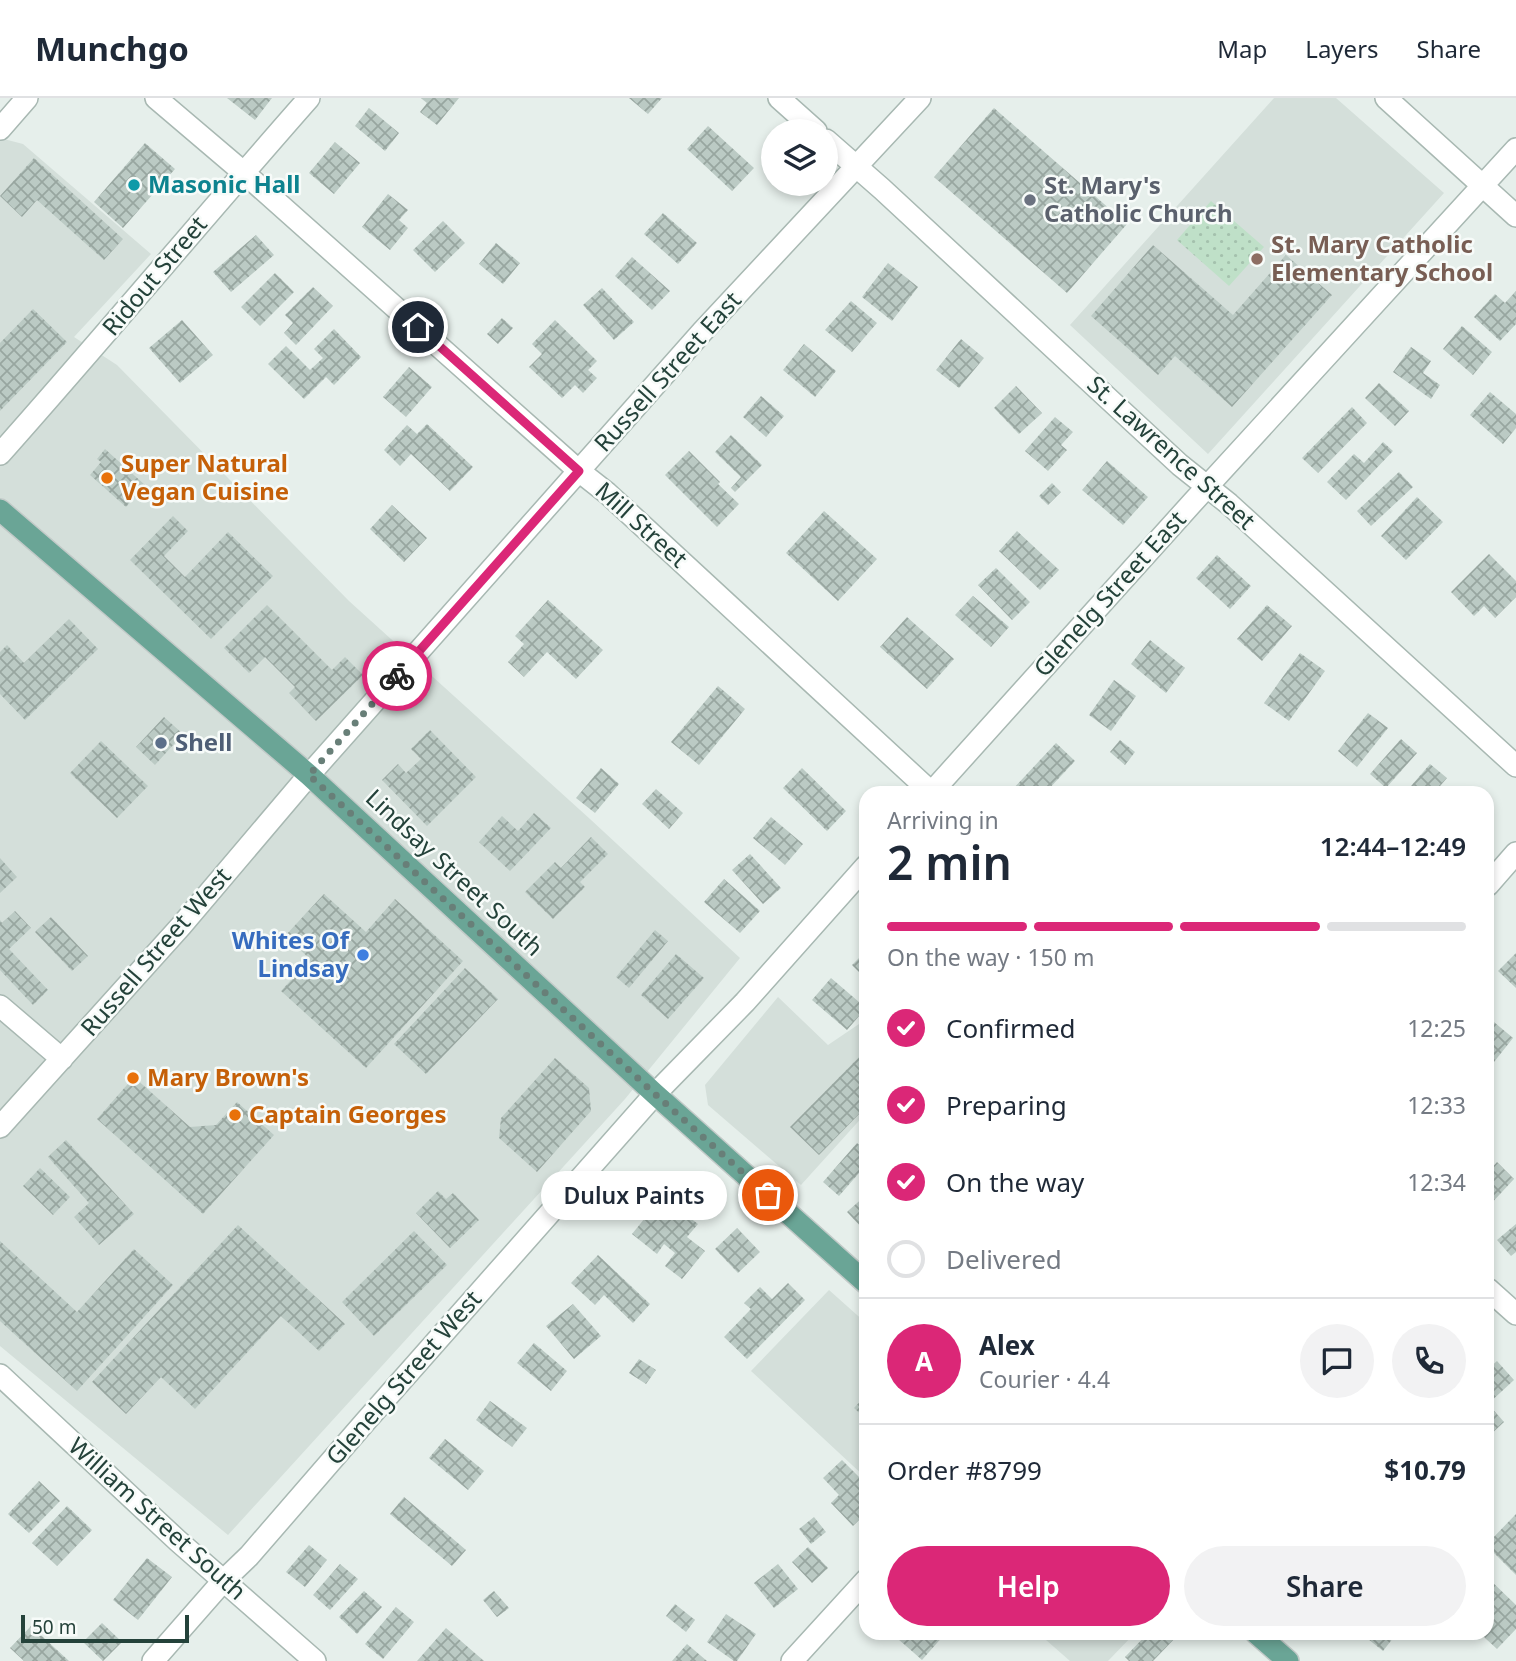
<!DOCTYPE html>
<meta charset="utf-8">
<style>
:root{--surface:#fff;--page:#f2f2f3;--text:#1f2937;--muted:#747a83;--line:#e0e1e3;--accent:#db2777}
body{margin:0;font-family:"Noto Sans",sans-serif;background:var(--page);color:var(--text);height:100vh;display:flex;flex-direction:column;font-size:26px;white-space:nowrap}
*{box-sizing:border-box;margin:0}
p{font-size:23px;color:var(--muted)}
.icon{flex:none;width:38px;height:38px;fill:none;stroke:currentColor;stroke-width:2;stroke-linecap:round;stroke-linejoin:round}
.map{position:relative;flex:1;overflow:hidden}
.drawer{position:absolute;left:859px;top:688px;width:635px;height:854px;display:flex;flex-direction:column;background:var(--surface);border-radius:21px;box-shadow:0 4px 10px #0003}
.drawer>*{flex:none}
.buttons{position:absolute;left:761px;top:21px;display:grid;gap:14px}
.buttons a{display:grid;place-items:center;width:77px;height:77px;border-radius:50%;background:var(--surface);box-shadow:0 4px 10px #0003;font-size:35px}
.scale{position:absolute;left:21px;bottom:18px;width:168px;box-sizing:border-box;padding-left:7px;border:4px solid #24423a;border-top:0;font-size:19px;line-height:24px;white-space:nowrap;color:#24423a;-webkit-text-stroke:5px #f7fbf9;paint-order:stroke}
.pin{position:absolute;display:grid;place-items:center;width:60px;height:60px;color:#fff;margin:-30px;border:4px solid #fff;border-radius:50%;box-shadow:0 2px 7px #0007}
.courier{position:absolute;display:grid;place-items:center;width:70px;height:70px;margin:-35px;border:5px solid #db2777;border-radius:50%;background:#fff;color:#222;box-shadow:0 2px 9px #0007}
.bubble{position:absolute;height:49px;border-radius:24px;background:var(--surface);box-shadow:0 4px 10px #0003;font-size:23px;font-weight:600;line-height:49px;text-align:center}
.head em{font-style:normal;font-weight:600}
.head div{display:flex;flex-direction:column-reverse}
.head{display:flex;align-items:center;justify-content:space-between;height:119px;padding:0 28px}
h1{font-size:46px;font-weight:600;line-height:52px}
.bar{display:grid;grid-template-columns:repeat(4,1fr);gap:10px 7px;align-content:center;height:84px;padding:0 28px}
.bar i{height:9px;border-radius:5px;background:var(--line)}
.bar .active{background:var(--accent)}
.bar p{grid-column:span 4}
.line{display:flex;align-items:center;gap:18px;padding:0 28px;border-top:2px solid var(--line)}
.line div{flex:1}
.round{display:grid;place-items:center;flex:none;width:74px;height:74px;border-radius:37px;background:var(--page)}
ol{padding:0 28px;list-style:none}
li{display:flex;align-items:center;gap:21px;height:77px}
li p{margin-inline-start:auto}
li .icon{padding:7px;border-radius:50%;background:var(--accent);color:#fff;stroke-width:4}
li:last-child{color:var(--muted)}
li i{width:38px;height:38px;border:4px solid var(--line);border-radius:50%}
.button{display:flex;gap:14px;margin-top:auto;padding:14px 28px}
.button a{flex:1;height:80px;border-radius:42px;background:var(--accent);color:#fff;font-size:28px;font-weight:600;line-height:80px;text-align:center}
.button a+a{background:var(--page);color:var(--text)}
header{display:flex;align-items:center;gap:42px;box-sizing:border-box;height:98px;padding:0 35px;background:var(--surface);border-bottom:2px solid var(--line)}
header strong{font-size:33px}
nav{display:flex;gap:38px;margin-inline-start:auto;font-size:24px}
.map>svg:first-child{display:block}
</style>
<header>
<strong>Munchgo</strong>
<nav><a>Map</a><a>Layers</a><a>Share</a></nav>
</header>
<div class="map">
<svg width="1516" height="1563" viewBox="0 0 1516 1563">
<defs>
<pattern id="park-dots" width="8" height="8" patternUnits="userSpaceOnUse" patternTransform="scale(1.75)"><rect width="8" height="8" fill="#bfe0c8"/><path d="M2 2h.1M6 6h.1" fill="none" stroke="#a4c1ad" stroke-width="1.8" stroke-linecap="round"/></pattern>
<pattern id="building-cross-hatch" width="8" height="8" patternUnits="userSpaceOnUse" patternTransform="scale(1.75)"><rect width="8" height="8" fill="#bbcac4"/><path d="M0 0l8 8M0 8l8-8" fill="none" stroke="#98a6a0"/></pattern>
</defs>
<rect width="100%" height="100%" fill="#e6efeb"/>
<!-- built -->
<path fill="#d4dfda" d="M1274,0H1336L1444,95L1208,356L1070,227Z
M0,40L23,46L151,156L74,239L117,267L349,503L590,721L740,860L625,1001L228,1437L0,1248Z
M778,899L828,947L859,926L866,933V1015L801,1087L708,1007L705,987Z
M829,1192L866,1225V1380L751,1273Z
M1038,1535H1135L1108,1563H1070Z"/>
<!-- park -->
<path fill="url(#park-dots)" d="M1211,103L1264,149L1229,188L1177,142Z"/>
<!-- building -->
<path fill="url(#building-cross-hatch)" d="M227,0H272L255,22Z
M421,0H459L437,27L420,14L427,5Z
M629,0H662L648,16Z
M369,10L399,35L385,53L355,28Z
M994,10L1127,126L1067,195L934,79Z
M708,28L754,70L732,93L687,51Z
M335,44L360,65L334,96L309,75Z
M145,45L175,71L123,130L94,104Z
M34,60L123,141L104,162L37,102L22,119L0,98Z
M388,96L408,112L399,122L408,130L390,152L362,129Z
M663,115L697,145L678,166L644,136Z
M443,123L465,145L435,174L413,152Z
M256,137L274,157L231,194L213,174Z
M496,145L520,165L503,186L479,166Z
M1153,147L1233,217L1286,157L1332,197L1232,309L1175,258L1158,277L1091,218Z
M632,159L670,193L652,212L615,178Z
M888,165L918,189L892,223L862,199Z
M275,175L294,194L260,228L241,209Z
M313,189L333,208L296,247L284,235L293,225L285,217Z
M602,190L634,224L614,242L583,207Z
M1516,193V226L1500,243L1474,219L1495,196L1505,205Z
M851,203L877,225L852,254L825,232Z
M33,211L67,244L0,313V245Z
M502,220L513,230L498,246L487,236Z
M182,222L213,257L180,285L149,250Z
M555,222L597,263L588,272L597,280L583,295L575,287L562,300L529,269L542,256L532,246Z
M1462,228L1492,254L1473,277L1443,251Z
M334,231L361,259L334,287L326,279L304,301L268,266L286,248L310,272L323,260L314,251Z
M961,241L984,260L959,290L936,272Z
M804,246L836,273L815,299L783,272Z
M1411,249L1431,263L1423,275L1440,287L1431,301L1393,274Z
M409,269L432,289L406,319L383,299Z
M1379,285L1409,313L1395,328L1365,300Z
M1016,288L1042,315L1019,336L994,310Z
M1490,294L1516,316V330L1503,346L1470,317Z
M761,298L784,318L766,339L743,319Z
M1352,309L1367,325L1318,375L1302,360Z
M1055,319L1073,334L1061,347L1067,352L1048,373L1025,353Z
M427,326L473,369L450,393L411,356L400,368L384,352L407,327L417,336Z
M731,337L762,367L735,394L731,390L741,379L715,354Z
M1383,344L1393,353L1346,402L1327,384L1354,356L1364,365Z
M105,351L145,387L126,409L90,377L101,364L97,361Z
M689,353L720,384L718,386L739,406L717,429L665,377Z
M1107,363L1148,399L1123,427L1082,392Z
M1399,374L1413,389L1371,428L1357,413Z
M1052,385L1061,394L1048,407L1039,398Z
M1417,399L1443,424L1406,462L1381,438Z
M392,407L427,440L404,464L370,431Z
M824,413L877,461L838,503L786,455Z
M173,418L188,433L164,458L185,479L228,434L273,478L211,541L130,462Z
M1017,433L1059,472L1040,492L999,453Z
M1489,456L1516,483V499L1495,520L1484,508L1474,518L1451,494Z
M1217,457L1251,488L1230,511L1196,480Z
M996,470L1030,504L1012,522L978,487Z
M973,498L1009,529L991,549L955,517Z
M548,502L603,552L576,581L547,554L524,579L508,564L524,546L515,538Z
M267,507L332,572L345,559L363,577L316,623L289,595L295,589L265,559L249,575L224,550Z
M1267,507L1292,528L1262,563L1237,541Z
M907,519L954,561L927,591L880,549Z
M69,521L98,551L25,622L0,596V554L7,547L24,565Z
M1150,542L1185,570L1166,595L1131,566Z
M1300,555L1325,573L1289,623L1264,605Z
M1114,582L1136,598L1111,633L1089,617Z
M718,588L745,611L699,667L671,644Z
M1368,615L1388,630L1357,669L1338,653Z
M164,619L183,636L155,667L136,649Z
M430,632L476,679L427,728L382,682L398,666L406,675L421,661L411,651Z
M1401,641L1417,655L1386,690L1370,676Z
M1120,642L1135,654L1125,667L1110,654Z
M101,643L148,688L117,720L70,675Z
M1056,645L1075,663L1045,695H1013L1011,693Z
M1430,666L1447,680L1434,695H1405Z
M601,670L619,686L595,715L576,700Z
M802,670L846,713L827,733L783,690Z
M656,691L683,715L669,731L642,706Z
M534,715L551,730L510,773L479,744L502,718L518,733Z
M771,719L803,746L785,767L753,740Z
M591,739L608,756L580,784L585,789L553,821L525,794L555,764L561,770Z
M750,756L781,790L763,806L732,772Z
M0,760L17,779L0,795Z
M724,781L760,813L740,835L704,804Z
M324,796L366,834L395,801L463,863L366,970L281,893L310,861L285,838Z
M15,813L31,830L9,851L48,892L33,907L0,872V822L2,825Z
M51,819L88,858L72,873L35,834Z
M655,832L668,843L629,890L616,879Z
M866,853V881L852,867Z
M1516,855V890L1498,873Z
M676,856L704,880L668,921L641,897Z
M465,870L498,901L426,976L394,946Z
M831,880L866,910L847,932L812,902Z
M1488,919L1513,940L1494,964L1488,959Z
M866,952V1009L819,1057L790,1029Z
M555,960L589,990L591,1013L537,1074L499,1040L501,1020Z
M134,979L190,1029L216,1027L237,1004L274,1037L203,1116L97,1021Z
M66,1042L134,1116L99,1147L74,1119L89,1105L48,1059Z
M857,1045L866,1053V1067L839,1098L823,1084Z
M1497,1064L1514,1081L1488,1109V1074Z
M40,1070L70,1099L53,1117L23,1088Z
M671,1088L688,1101L680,1112L698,1126L687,1139L705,1153L682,1181L665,1168L675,1155L664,1146L657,1156L632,1136Z
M438,1093L446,1101L453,1095L479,1122L450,1150L416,1115Z
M866,1097V1126L862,1130L847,1114Z
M1516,1126V1154L1511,1158L1497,1142Z
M238,1127L345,1226L319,1253L281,1218L195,1311L161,1279L126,1316L92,1284Z
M737,1130L760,1154L738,1175L715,1151Z
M414,1133L447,1167L374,1238L342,1204Z
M0,1143L77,1214L134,1151L173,1187L77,1293L0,1223Z
M598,1157L650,1206L633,1225L604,1197L595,1207L571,1185Z
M788,1185L805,1202L747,1261L724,1239L751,1211L744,1205L760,1189L772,1201Z
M573,1206L601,1238L574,1261L546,1228Z
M534,1245L567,1273L551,1293L517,1265Z
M639,1261L656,1272L646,1286L629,1275Z
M1497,1263L1514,1282L1488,1306L1504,1324L1488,1339V1271Z
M866,1297V1321L854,1310Z
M490,1303L527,1330L512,1349L476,1322Z
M445,1341L484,1373L468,1392L429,1360Z
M842,1362L866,1386V1415L853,1428L831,1405L839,1397L823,1380Z
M39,1383L60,1403L29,1435L8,1416Z
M404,1399L466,1452L452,1468L390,1416Z
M67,1408L92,1432L57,1468L32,1445Z
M1516,1416V1477L1488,1449V1445Z
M814,1419L826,1434L811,1446L799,1431Z
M309,1447L327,1462L305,1489L286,1474Z
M808,1449L828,1470L812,1485L792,1464Z
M147,1460L172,1479L138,1522L113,1502Z
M340,1466L358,1481L330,1512L313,1497Z
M778,1466L798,1491L774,1510L754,1485Z
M1488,1480L1516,1507V1531L1497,1551L1483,1538L1492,1528L1488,1524Z
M364,1493L382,1509L357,1536L339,1519Z
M494,1493L509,1510L497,1519L483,1502Z
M675,1506L695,1522L686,1534L666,1518Z
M396,1509L414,1524L383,1561L365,1546Z
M726,1516L756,1536L737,1563H734L707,1544Z
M102,1525L122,1544L103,1563L83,1544Z
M31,1528L69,1563H24L10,1550Z
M446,1530L484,1563H417Z
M902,1535H941L944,1537L922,1562L897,1540Z
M1148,1535H1176L1178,1537L1153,1563H1129L1125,1559Z
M1364,1535H1397L1383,1553L1363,1537Z
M687,1546L707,1563H672Z"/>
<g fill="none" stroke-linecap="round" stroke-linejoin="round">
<defs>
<path id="minor" d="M156,0L243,74L579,373L607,395L932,695
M779,0L816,33
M1386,0L1516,118
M0,31L27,0
M826,42L882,91L1180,367L1229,406L1516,668
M0,356C104,239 205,118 309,0
M931,695L1193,404L1516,51
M1488,787L1516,755
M0,908L62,961
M0,1029L181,828L309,677L702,234L920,0
M1488,1191L1516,1216
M0,1277L178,1443L315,1563
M153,1563L224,1482L249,1458L365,1324L655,996L745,904L866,768
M792,1563L866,1482"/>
<path id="major" d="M0,412L309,677L655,996L866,1185
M1256,1535L1288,1563"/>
</defs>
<!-- minor casing -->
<use href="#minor" stroke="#a8b8b2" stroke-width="24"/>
<!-- major casing -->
<use href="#major" stroke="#c2cac8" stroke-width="24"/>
<!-- minor -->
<use href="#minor" stroke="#fff" stroke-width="21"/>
<!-- major -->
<use href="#major" stroke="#6aa596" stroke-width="21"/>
</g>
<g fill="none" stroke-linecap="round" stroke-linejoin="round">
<!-- done -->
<path stroke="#687f78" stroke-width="7" stroke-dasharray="0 12.6" d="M397,578L309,677L655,996L768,1097"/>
<!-- route -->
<path stroke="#db2777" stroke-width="9" d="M397,578L579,373L418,229"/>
</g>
<!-- markers -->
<circle fill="#0f9aa8" stroke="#f7fbf9" stroke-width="2.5" cx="134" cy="87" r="7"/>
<circle fill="#6b7280" stroke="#f7fbf9" stroke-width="2.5" cx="1030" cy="102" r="7"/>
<circle fill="#8d6e63" stroke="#f7fbf9" stroke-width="2.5" cx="1257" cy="161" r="7"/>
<g fill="#e8710a" stroke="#f7fbf9" stroke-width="2.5">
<circle cx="107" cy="380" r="7"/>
<circle cx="133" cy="980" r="7"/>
<circle cx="235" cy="1017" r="7"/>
</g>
<circle fill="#5c6f8a" stroke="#f7fbf9" stroke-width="2.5" cx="161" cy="645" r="7"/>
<circle fill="#3f7fe0" stroke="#f7fbf9" stroke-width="2.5" cx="363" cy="857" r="7"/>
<g text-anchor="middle" stroke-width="5" stroke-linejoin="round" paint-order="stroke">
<!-- culture labels -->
<g font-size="24" font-weight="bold" fill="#0d838f" stroke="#f7fbf9" text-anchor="start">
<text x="148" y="95">Masonic Hall</text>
</g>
<!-- worship labels -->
<g font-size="24" font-weight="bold" fill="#5b616d" stroke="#f7fbf9" text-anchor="start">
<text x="1044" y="96">St. Mary's<tspan x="1044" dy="28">Catholic Church</tspan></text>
</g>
<!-- education labels -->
<g font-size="24" font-weight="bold" fill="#785e54" stroke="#f7fbf9" text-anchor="start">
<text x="1271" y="155">St. Mary Catholic<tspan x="1271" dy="28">Elementary School</tspan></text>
</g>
<!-- street labels -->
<g font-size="24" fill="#24423a" stroke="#f7fbf9">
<text transform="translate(155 178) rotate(-50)" y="8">Ridout Street</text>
<text transform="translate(668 274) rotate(-48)" y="8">Russell Street East</text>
<text transform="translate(1171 355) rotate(42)" y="8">St. Lawrence Street</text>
<text transform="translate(641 427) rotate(42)" y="8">Mill Street</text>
<text transform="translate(1110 496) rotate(-48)" y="8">Glenelg Street East</text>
<text transform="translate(454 775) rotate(43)" y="8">Lindsay Street South</text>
<text transform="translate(156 854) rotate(-49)" y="8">Russell Street West</text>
<text transform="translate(404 1280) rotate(-49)" y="8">Glenelg Street West</text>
<text transform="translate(157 1421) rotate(42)" y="8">William Street South</text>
</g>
<!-- food labels -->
<g font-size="24" font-weight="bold" fill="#c56008" stroke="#f7fbf9" text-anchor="start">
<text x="121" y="374">Super Natural<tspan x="121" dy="28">Vegan Cuisine</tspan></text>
<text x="147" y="988">Mary Brown's</text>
<text x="249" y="1025">Captain Georges</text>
</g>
<!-- service labels -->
<g font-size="24" font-weight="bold" fill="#4e5e75" stroke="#f7fbf9" text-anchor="start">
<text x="175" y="653">Shell</text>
</g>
<!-- shop labels -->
<g font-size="24" font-weight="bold" fill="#366cbe" stroke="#f7fbf9" text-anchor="end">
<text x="349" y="851">Whites Of<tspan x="349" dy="28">Lindsay</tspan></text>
</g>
</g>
</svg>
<div class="buttons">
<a><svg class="icon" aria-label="layers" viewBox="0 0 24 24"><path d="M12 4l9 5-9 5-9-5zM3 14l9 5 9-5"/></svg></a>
</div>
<div class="scale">50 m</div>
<div class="pin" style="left:768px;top:1097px;background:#ea580c"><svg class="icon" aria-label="bag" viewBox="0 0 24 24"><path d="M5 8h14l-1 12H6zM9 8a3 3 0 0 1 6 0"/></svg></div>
<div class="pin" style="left:418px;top:229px;background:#1f2937"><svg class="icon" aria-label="home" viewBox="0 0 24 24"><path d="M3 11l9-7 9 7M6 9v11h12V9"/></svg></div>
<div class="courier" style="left:397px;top:578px"><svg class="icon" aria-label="bike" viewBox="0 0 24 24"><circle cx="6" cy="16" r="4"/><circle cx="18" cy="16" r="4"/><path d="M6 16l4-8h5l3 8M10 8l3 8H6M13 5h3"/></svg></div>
<div class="bubble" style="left:541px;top:1073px;width:186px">Dulux Paints</div>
<section class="drawer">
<div class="head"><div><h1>2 min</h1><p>Arriving in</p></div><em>12:44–12:49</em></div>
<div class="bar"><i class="active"></i><i class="active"></i><i class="active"></i><i></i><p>On the way · 150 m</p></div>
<ol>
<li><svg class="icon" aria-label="check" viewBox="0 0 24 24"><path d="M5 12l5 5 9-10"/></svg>Confirmed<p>12:25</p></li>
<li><svg class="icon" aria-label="check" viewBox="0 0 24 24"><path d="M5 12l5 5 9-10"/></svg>Preparing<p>12:33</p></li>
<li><svg class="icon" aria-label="check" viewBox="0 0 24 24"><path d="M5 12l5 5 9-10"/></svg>On the way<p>12:34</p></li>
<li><i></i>Delivered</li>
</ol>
<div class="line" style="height:126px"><b class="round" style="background:var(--accent);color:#fff">A</b><div><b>Alex</b><p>Courier · 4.4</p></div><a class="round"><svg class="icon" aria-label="chat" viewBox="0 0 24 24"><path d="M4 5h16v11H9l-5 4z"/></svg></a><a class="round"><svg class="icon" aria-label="phone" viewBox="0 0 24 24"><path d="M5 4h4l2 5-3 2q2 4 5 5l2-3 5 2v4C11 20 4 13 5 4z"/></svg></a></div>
<div class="line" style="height:91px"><div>Order #8799</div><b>$10.79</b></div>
<div class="button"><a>Help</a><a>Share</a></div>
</section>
</div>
